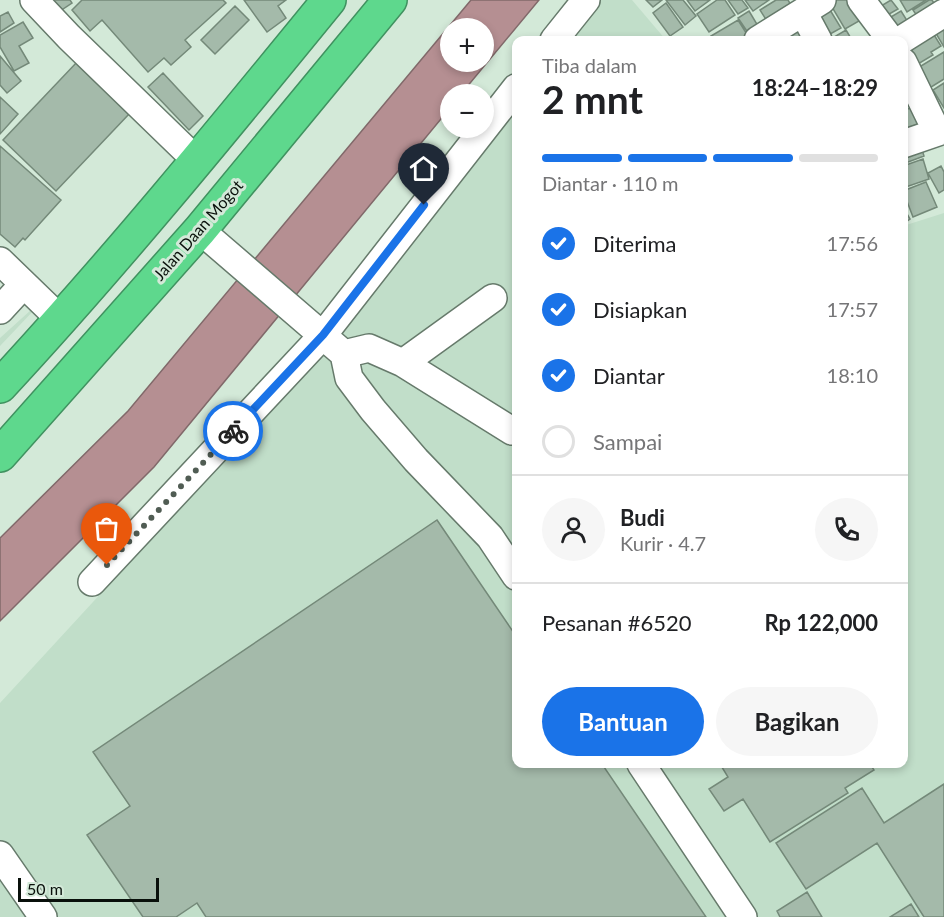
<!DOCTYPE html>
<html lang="id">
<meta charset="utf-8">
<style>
:root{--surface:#fff;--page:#f6f6f6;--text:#202124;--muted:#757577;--line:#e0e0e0;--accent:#1a73e8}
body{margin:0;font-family:Lato,sans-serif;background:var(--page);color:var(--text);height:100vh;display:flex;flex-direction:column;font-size:22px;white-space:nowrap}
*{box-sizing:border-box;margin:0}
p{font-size:20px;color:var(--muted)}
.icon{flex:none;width:33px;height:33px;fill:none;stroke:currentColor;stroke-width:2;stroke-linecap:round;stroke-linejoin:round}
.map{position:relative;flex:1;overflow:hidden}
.panel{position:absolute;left:512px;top:36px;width:396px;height:732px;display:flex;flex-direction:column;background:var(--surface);border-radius:12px;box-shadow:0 3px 9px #0003}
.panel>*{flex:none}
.controls{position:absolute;left:440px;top:18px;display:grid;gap:12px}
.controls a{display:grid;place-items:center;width:54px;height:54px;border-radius:50%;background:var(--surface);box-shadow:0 3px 9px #0003;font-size:30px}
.scale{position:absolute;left:18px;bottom:15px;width:141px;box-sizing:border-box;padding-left:6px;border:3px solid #09100b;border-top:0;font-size:16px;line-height:21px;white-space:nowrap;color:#09100b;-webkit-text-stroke:4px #d3e9d8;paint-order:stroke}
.pin{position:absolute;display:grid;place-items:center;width:51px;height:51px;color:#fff;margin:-62px -26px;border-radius:50% 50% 50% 0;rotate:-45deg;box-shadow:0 0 6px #0007}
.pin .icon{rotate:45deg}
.courier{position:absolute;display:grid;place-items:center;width:60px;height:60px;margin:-30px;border:4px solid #1a73e8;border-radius:50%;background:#fff;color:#222;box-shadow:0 2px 8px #0007}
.headline em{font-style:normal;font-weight:700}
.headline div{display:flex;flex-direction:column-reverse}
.headline{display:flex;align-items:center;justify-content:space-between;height:102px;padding:0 30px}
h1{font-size:39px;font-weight:700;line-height:45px}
.bar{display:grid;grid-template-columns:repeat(4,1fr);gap:9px 6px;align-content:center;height:72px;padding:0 30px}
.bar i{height:8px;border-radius:4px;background:var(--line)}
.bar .current{background:var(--accent)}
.bar p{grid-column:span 4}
.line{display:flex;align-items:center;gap:15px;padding:0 30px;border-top:2px solid var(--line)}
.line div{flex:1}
.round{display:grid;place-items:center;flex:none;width:63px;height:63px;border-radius:32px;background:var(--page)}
ol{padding:0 30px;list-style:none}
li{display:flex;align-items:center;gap:18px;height:66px}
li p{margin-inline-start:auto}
li .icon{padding:6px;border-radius:50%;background:var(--accent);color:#fff;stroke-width:4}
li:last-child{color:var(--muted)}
li i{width:33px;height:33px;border:3px solid var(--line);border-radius:50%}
.button{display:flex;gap:12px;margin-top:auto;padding:12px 30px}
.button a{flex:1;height:69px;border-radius:36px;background:var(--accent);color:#fff;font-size:24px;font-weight:700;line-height:69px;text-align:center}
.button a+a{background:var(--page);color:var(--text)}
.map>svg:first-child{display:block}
</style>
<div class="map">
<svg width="944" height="917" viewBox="0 0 944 917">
<rect width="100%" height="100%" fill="#d3e9d8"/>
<!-- built -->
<path fill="#c1dec9" d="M592,0H632L666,40H561Z
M516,98V764H903V226L944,213V917H0V703L301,376Z
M53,290L0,346V338Z"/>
<!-- water -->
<path fill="#b58f92" stroke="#81696a" stroke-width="1.5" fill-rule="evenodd" d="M471,0H539L461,94H450V108L154,467L0,621V538L128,411ZM450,28H483V62H450Z"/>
<!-- building -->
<path fill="#a4baaa" stroke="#748979" stroke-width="1.5" d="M44,0H70L72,3L54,15Z
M82,0H223L226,3L185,40L191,47L171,65L164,58L148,72L102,20L90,31L72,10Z
M244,0H286L278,6L286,18L267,32Z
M646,0H662L653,7Z
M666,0H683L696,16L685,25Z
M687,0H710L695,11Z
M717,0H725L735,15L709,32L697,14Z
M728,0H742L748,8L738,14Z
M745,0H769L753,11Z
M776,0H788L794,10L770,26L760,10Z
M832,0H856L866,17L845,29L829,2Z
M891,0L898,9L877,21L871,12Z
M900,0H926L907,12Z
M929,0H932L941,14L923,25L913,10Z
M666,3L683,27L670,36L653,13Z
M827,5L841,28L823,38L810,14Z
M235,6L249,20L215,54L201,40Z
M749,11L761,31L751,37L738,18Z
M901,11L911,27L894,37L884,21Z
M8,12L14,23L0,32V16Z
M944,17V47L931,25Z
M738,20L750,39L714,40L711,36Z
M23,22L33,38L19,46L29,63L14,71L0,47V35Z
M794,22L804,40H781Z
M846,30L852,40H829Z
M931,30L941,46L931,52L933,55L913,67L903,50Z
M944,52V79L928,89L916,69Z
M0,56L21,81L7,93L0,85Z
M77,62L130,113L56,191L3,140Z
M163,73L203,116L189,130L148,87Z
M944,83V108L933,90Z
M0,97L18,114L0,134Z
M911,107L920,123L903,132V112Z
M919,140L924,156L903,164V146Z
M0,146L61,200L25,240L23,238L15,247L0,234Z
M923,159L929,179L903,188V166Z
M941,166L944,172V190L939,193L928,173Z
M926,182L937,207L913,217L903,191Z
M903,207L910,219L903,224Z
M437,520L516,636V764H602L706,917H206L197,903L176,917H143L87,835L130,806L93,752Z
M720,764H870L874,770L845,788L848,793L770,842L743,799L724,811L709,789L728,777Z
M944,784V917H924L877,843L806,889L776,843L862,788L884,823Z
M807,892L822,917H780L777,911Z
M911,904L919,917H890Z"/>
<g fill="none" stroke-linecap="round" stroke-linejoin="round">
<defs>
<path id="minor" d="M34,0L69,37L198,162
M861,0L891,40
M803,12L818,40
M554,40L586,0
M758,40L822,0
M901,40L944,13
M903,62L937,132
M903,144L944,130
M200,230L344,354L349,378L373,410L416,460L490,537L516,576
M0,261L61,320
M493,298L403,363L512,431H516
M0,310L23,285
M344,354L369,348L403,363
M92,582L323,335L516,88
M641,764L743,917
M0,855L43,917"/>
<path id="highway" d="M0,386C115,262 222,131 329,0
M0,455L200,230L390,0"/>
</defs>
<!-- minor casing -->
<use href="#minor" stroke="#667a6b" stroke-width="30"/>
<!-- highway casing -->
<use href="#highway" stroke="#409260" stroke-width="36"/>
<!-- minor -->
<use href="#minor" stroke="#fff" stroke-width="27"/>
<!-- highway -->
<use href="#highway" stroke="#5ed88d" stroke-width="33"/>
</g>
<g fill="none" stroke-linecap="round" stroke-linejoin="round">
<!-- done -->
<path stroke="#505c53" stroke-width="6" stroke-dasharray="0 10.8" d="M107,565L233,431"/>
<!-- route -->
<path stroke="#1a73e8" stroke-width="8" d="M233,431L323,335L424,205"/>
</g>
<g text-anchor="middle" stroke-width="6" stroke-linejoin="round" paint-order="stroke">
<!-- street labels -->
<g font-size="16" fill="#09100b" stroke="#d3e9d8">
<text transform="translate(198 230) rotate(-49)" y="6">Jalan Daan Mogot</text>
</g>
</g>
</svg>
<div class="controls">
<a>+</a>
<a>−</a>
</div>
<div class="scale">50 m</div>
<div class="pin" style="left:107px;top:565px;background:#ea580c"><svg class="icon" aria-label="bag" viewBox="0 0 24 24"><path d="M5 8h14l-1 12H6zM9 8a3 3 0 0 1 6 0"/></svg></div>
<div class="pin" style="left:424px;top:205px;background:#1f2937"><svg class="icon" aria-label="home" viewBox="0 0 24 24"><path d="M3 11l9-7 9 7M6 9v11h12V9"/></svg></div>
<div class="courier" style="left:233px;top:431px"><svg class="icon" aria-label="bike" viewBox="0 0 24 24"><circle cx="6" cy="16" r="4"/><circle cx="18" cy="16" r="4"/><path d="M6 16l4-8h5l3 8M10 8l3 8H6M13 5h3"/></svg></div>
<section class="panel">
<div class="headline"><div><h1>2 mnt</h1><p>Tiba dalam</p></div><em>18:24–18:29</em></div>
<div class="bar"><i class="current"></i><i class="current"></i><i class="current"></i><i></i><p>Diantar · 110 m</p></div>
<ol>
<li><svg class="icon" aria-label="check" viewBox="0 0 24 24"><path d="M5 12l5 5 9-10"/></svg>Diterima<p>17:56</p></li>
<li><svg class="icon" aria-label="check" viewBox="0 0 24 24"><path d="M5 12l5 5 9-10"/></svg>Disiapkan<p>17:57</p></li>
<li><svg class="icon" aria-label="check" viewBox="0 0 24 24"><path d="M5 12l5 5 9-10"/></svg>Diantar<p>18:10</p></li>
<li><i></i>Sampai</li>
</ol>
<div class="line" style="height:108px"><a class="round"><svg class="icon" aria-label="person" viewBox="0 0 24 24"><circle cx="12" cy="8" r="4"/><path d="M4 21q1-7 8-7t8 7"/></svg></a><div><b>Budi</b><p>Kurir · 4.7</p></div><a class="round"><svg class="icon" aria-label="phone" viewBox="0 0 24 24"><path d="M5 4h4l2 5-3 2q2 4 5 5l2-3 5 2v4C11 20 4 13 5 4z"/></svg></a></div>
<div class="line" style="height:78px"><div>Pesanan #6520</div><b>Rp 122,000</b></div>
<div class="button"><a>Bantuan</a><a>Bagikan</a></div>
</section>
</div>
